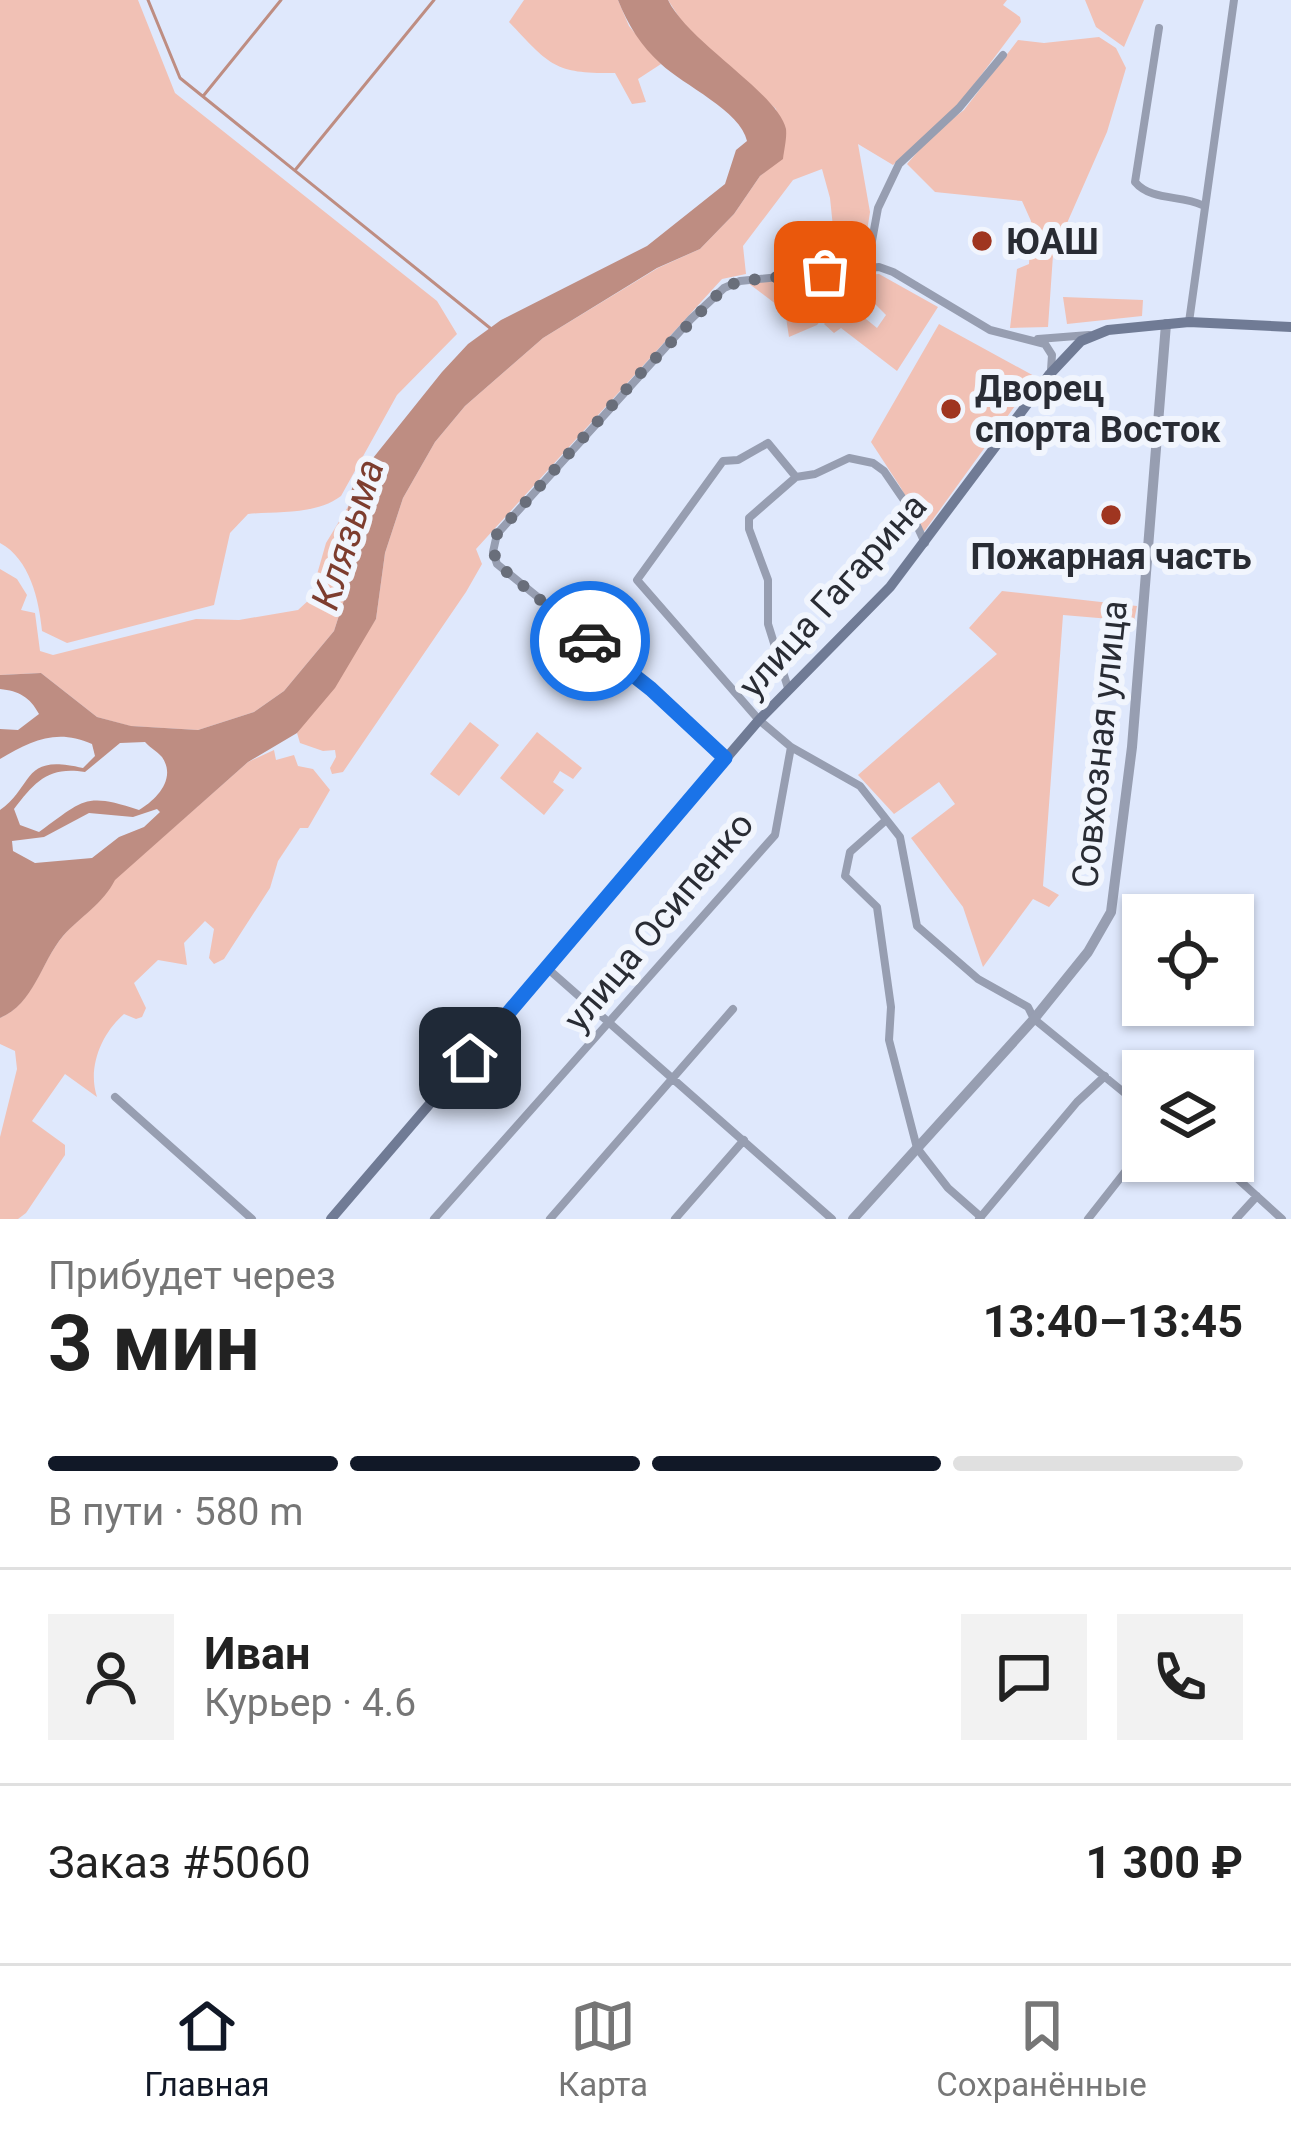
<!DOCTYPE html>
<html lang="ru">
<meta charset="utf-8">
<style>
:root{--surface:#fff;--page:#f2f2f2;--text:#222;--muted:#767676;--line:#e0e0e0;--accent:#111827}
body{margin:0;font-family:Roboto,sans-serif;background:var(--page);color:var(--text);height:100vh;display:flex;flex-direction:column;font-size:45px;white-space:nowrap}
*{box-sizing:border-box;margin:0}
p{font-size:39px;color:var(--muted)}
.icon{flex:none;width:66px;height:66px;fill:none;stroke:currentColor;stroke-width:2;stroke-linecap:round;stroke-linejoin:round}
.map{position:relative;height:1219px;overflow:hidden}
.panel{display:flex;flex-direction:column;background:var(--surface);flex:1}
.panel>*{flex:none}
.fabs{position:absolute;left:1122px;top:894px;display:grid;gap:24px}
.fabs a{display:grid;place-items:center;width:132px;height:132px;border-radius:0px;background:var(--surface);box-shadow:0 3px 9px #0004;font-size:60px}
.pin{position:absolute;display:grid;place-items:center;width:102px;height:102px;color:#fff;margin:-51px;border-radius:24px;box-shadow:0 6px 18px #0006}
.courier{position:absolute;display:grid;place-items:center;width:120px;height:120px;margin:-60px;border:9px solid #1a73e8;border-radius:50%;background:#fff;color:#222;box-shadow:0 3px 15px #0007}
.head em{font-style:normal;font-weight:700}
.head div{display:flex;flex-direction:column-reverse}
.head{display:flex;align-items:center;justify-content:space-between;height:204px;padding:0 48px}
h1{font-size:78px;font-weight:700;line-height:90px}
.bar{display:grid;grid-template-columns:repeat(4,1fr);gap:18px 12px;align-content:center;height:144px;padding:0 48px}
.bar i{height:15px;border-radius:9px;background:var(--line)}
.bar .selected{background:var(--accent)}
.bar p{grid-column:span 4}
.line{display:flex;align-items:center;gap:30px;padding:0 48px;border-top:3px solid var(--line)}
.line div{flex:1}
.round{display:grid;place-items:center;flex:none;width:126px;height:126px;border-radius:0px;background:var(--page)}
.dock{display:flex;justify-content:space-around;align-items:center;height:168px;border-top:3px solid var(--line);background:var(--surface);font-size:33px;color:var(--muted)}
.dock a{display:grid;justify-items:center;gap:6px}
.dock .selected{color:var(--accent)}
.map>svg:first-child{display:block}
</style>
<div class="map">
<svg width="1291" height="1219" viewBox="0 0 1291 1219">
<rect width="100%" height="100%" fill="#dfe8fc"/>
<!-- green -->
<path fill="#f1c1b5" d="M0,0H138L175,93L437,301L457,334L397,395L341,496C316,515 278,511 248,514L230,533L214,605L67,643L42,631C39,600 30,559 0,543Z
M524,0H618L629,26L661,64L638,79L646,102L632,104L615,73C554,74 550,65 509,22Z
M668,0H1007L1003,5L1020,17L1021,22L961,102L893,165L858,144L870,212L862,264L837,266L830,198L822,169L793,180L743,246L746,274L722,279L476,549L482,564L466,592L343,772L332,774L330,768L336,757L335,750L323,751L300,743L297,733L376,619L385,553L403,498L435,442L465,406L543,338L658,268L700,249L734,214L760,176L782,158L776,109L688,31Z
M1085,0H1144L1124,47L1096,27Z
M1099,37L1116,48L1126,68L1107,132L1053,255L1048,327L1010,328L1017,269L1029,264L1031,221L1022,201L935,192L907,164L934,133L964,110L1018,40L1044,43Z
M879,274L938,307L897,371L841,328L834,333L824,324L844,301L877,328L886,315L857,286L865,275Z
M832,275L818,298L828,305L845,280L850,279L851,284L817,325L789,337L785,311L748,283Z
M1063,297L1143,300L1142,316L1067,324Z
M939,324L1036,377L923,533L901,488L871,442Z
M349,505L344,600L334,631L284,691L254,712L198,730L130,726L97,717L41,673L0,675V569L17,579L27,595L21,610L35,613L40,651L53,655L196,619L239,620L298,610L310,599L326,543Z
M1002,591L1137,606L1134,621L1063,615L1043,886L1059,895L1049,907L1033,899L983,967L963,907L911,838L955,804L939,782L894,814L858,775L997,654L969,628Z
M470,722L499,745L459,796L430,774Z
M537,732L582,768L573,779L560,771L553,782L564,790L544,815L500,778Z
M274,750L276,760L294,755L298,766L313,769L330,790L308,828H300L278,861L270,888L224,959L214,964L209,958L214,929L205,921L184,943L187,965L158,960L134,983L146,1008L142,1017L136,1019L124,1014C102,1033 87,1067 97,1097L65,1074L32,1121L65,1145V1155L26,1213L18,1219H0V1137L17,1069L15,1051L0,1044V1018C33,1004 41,962 63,936C80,916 103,904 114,880L248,762Z"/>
<!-- water -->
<path fill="#be8d82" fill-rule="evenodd" d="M618,0H668C689,43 778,93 786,129C787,138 784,150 783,159L760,176L734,214L700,249L657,268L543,338L465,406L435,442L403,498L385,553L376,619L335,688L297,733L248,762L115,880C103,904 81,916 63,936C41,962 34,1004 0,1018V810C35,785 21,753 83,768L95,756L92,744C56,728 31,741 0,759V729L18,730L39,714C30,697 19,691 0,689V675L41,673L97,717L131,726L198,730L254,712L284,691L334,631L344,600L345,524L353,483L442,372L468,344L501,320L647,246L725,184L736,150L747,141C741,111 683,85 661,64C641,46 628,25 618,0ZM145,742C150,748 157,751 162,757C177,779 156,800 139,810C84,792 84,800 39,832L20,825L14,809C35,782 48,766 85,772L120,743ZM157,809L160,812L144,827L119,837L92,858L35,863L13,851L12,841L44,837L89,813L133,817Z"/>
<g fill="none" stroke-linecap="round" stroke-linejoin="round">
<!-- stream -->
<path stroke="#be8d82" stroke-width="3" d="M148,0L180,78L490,328
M204,95L281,0
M296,169L434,0"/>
<!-- minor -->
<path stroke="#979eb1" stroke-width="8" d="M1159,28L1135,182C1151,201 1181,195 1202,205
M867,268L878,208L899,164L959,108L1003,55
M1189,322L1234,0
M1038,339L1089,335
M796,477L768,443L738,460L723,461L637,580L759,720L791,747L860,786L900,837L917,926L978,979L1028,1007L1034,1019L1143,1108
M788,688L768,624V580L749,529V518L796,477L815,474L849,458L873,463L884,471L908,506L925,543
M725,758L651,689L497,564L493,552L497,534L691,319L724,288L740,281L879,267L893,272L990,330L1045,344L1052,355L1051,370
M885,821L850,852L845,876L877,907L891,1007L889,1040L917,1148L948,1188L981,1217
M547,968L832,1219
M115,1097L252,1219
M1218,1161L1282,1219
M434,1219L775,835L791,747
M550,1219L733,1009
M675,1219L744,1140
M979,1219L1077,1102L1105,1076
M1088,1219L1143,1149
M1236,1219L1257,1196"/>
<!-- tertiary -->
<path stroke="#979eb1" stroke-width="10" d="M853,1219L1034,1019L1088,952L1111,912L1132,747L1166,324"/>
<!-- secondary -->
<path stroke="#707b95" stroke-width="10" d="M331,1219L759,720L890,587L1049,375L1081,341L1108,330L1189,322L1291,327"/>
</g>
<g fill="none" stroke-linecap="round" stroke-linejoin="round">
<!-- done -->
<path stroke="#696e7a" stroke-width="12" stroke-dasharray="0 21.6" d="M590,641L497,564L494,552L497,534L640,374L724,288L740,281L825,272"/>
<!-- route -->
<path stroke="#1a73e8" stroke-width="15" d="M470,1058L725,758L651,689L590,641"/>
</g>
<!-- markers -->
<g fill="#9f3520" stroke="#f1f5fd" stroke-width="4.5">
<circle cx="982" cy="241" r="12"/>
<circle cx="951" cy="409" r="12"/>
<circle cx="1111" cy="515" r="12"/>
</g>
<g text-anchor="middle" stroke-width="12" stroke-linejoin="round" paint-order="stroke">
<!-- poi labels -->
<g font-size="36" font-weight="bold" fill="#292c34" stroke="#f1f5fd" text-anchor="start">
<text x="1006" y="254">ЮАШ</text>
<text x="975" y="401">Дворец<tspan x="975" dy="41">спорта Восток</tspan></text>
<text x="1111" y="569" text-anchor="middle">Пожарная часть</text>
</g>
<!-- street labels -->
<g font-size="36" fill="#292c34" stroke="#f1f5fd">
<text transform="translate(832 595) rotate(-48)" y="13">улица Гагарина</text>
<text transform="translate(1099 744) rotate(-84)" y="13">Совхозная улица</text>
<text transform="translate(658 921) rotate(-50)" y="13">улица Осипенко</text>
</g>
<!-- water labels -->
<g font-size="39" font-style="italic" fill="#7d3d2f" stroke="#f1f5fd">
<text transform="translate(347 534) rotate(-72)" y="14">Клязьма</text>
</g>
</g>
</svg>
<div class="fabs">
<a><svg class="icon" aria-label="locate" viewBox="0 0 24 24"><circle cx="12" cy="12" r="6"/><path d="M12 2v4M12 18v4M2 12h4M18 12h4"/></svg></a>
<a><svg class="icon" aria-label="layers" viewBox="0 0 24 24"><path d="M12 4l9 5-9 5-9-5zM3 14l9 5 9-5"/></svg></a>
</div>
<div class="pin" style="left:825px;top:272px;background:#ea580c"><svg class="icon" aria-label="bag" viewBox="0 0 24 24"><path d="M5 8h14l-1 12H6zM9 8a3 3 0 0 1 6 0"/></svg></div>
<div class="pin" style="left:470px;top:1058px;background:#1f2937"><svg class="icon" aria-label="home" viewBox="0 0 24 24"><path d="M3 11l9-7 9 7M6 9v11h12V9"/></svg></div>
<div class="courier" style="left:590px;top:641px"><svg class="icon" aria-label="car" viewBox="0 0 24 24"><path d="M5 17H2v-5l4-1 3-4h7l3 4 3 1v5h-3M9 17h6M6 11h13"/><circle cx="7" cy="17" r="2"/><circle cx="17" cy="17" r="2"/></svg></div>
</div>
<section class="panel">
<div class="head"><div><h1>3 мин</h1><p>Прибудет через</p></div><em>13:40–13:45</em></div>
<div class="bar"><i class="selected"></i><i class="selected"></i><i class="selected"></i><i></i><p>В пути · 580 m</p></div>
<div class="line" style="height:216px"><a class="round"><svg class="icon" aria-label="person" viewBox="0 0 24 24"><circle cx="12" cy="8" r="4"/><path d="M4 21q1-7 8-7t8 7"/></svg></a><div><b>Иван</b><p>Курьер · 4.6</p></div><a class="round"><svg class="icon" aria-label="chat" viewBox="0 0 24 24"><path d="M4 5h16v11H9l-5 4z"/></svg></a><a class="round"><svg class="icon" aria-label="phone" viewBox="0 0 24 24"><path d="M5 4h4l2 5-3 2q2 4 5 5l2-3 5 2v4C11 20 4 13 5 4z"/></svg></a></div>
<div class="line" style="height:156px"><div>Заказ #5060</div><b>1 300 ₽</b></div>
</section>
<nav class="dock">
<a class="selected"><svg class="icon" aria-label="home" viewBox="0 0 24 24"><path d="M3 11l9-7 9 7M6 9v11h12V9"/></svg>Главная</a>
<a><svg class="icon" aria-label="map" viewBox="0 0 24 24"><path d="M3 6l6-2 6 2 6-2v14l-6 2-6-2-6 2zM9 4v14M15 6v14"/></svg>Карта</a>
<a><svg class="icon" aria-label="saved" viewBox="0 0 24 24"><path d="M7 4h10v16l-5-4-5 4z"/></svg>Сохранённые</a>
</nav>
